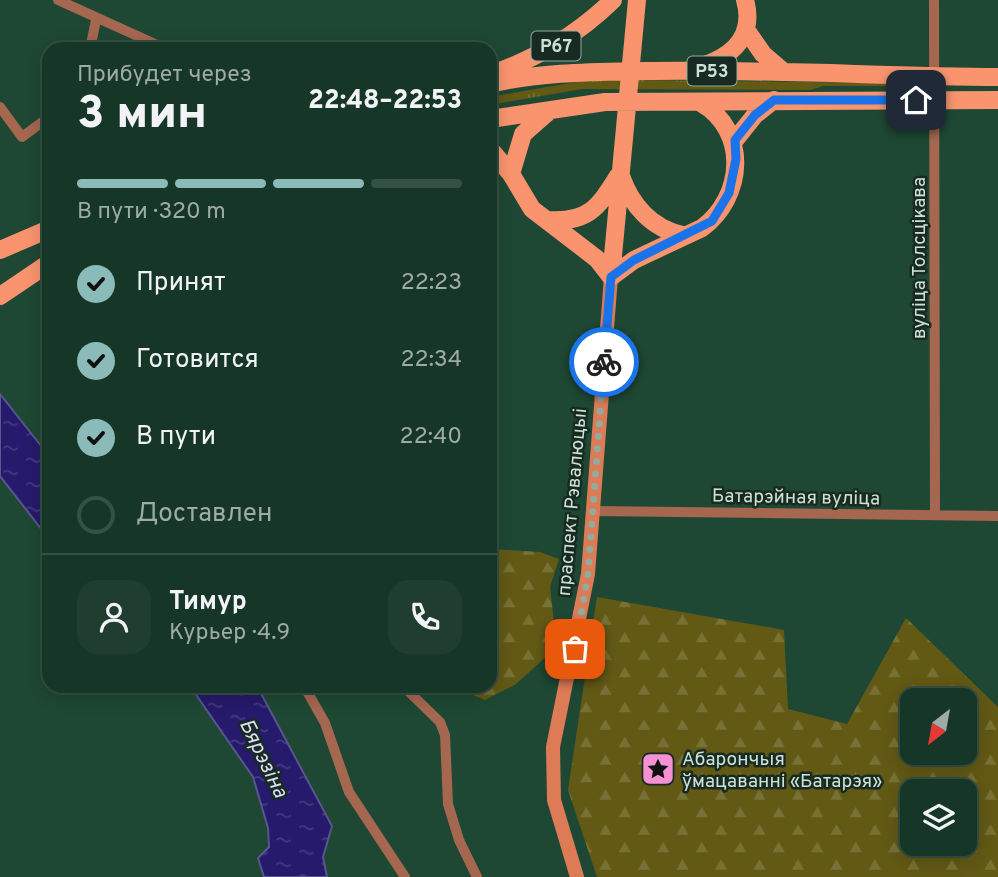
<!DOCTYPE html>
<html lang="ru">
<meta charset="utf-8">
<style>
:root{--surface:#163627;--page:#1f3e2f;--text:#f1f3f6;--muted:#9eaba7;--line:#355044;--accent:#8bbbb9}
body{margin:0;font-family:Overpass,sans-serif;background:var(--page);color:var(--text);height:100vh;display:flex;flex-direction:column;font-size:26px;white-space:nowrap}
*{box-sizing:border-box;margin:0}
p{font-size:23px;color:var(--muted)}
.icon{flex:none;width:38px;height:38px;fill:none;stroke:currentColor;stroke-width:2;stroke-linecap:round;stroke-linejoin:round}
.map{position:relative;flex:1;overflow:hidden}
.drawer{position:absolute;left:42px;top:42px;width:455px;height:651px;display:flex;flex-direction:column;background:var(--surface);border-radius:21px;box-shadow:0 4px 18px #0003,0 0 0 2px var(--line)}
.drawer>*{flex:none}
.needle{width:46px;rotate:211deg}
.buttons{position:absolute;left:900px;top:688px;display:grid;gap:14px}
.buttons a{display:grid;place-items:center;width:77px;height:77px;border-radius:14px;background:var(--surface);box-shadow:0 4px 18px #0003,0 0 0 2px var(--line);font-size:35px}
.pin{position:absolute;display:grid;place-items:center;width:60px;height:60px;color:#fff;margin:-30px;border-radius:14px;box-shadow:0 4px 10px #0006}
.courier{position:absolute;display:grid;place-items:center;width:70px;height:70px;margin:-35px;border:5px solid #1a73e8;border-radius:50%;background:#fff;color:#222;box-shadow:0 2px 9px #0007}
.headline em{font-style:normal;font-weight:800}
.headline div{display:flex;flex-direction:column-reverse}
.headline{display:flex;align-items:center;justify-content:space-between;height:119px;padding:0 35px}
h1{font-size:46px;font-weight:800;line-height:52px}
.bar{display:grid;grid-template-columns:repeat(4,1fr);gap:10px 7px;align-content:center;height:84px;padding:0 35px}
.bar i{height:9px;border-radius:5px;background:var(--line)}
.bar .current{background:var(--accent)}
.bar p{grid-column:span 4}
.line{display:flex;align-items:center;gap:18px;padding:0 35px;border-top:2px solid var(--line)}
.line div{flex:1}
.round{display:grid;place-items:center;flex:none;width:74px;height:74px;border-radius:21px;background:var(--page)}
ol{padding:0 35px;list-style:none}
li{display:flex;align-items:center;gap:21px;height:77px}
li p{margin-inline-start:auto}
li .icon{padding:7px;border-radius:50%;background:var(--accent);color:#111;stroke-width:4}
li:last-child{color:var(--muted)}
li i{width:38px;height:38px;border:4px solid var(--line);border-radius:50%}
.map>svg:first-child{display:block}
</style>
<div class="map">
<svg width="998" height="877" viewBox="0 0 998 877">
<defs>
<pattern id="grass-tufts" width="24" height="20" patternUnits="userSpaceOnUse" patternTransform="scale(1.75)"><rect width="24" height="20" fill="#625915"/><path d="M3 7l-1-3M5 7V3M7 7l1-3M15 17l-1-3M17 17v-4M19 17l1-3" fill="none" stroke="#777136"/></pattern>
<pattern id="forest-firs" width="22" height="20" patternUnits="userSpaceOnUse" patternTransform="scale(1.75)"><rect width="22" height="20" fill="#625915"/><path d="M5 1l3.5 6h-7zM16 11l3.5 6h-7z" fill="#777136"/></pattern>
<pattern id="water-ripples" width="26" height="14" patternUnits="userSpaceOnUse" patternTransform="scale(1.75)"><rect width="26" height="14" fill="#261a6c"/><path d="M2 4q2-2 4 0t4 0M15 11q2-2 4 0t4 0" fill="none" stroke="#443b80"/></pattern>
</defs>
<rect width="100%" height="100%" fill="#1e4834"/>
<!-- grass -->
<path fill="url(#grass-tufts)" d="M639,80L898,83V86H823L810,90L582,89L490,105V97L582,81Z"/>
<!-- forest -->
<path fill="url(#forest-firs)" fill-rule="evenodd" d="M490,522L492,549L540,552L559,559L550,587L554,622L548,655L516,684L485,700L468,693L471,686H490V659L494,655L490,648Z
M597,597L784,630L788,709L847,724L906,618L998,707V877H597L568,790ZM912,700H964V752H912ZM912,791H964V844H912Z"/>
<!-- water -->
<path fill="url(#water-ripples)" stroke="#58568c" stroke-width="2" d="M0,394L49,456V539L0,476Z
M190,686H257L332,826L323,857L327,877H264L258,858L269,847L268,828L253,777Z"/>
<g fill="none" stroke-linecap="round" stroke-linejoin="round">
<!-- minor -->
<path stroke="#a56750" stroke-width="10" d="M58,0L166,49
M934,0L935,515
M90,49L96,20
M0,107L22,137L49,117
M593,511L998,516
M304,686L325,723L349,792L405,877
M403,686L440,722L445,735L448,804L459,840L477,877"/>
<!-- secondary -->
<path stroke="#dd7b56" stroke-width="14" d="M577,877L554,800L553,747L588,574L611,277"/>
<!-- primary -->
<path stroke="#f9946e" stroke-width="18" d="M747,31L763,54L784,72
M702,66C733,56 755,35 745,0
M492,74C539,57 577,35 613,0
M490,84C540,72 593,72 644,71C762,69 880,76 998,77
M490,119L605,102L998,100
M735,140L755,115L774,100
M490,149L511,174L532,209L597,259L611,277
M511,174L523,134L547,113
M621,176C631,205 652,229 683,235
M547,220C588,223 598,208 618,176
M0,250L49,229
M611,277L637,0
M611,277L634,260L702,228C744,197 749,131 701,103
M0,296L49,263"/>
</g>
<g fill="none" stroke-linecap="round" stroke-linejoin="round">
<!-- done -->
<path stroke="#8fac9d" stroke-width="7" stroke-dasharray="0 12.6" d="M575,649L588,574L604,362"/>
<!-- route -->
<path stroke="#1a73e8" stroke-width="9" d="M604,362L611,277L634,260L712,221L729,193L736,159L735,140L755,115L774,100H916"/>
</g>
<!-- icons -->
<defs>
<symbol id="sight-square" viewBox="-11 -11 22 22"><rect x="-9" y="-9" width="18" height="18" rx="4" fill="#f591d3" stroke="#182a21"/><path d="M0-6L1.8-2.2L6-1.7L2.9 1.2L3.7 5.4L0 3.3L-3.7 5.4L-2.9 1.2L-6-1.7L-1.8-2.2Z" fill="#111"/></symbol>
</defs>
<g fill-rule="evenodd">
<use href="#sight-square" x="639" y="750" width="38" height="38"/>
</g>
<g text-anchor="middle" stroke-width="5" stroke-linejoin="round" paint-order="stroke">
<!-- shield labels -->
<g fill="#182a21" stroke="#96aba0" stroke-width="2">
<rect x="531.5" y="31.5" width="49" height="29" rx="5"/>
<rect x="687.5" y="56.5" width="49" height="29" rx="5"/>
</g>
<g font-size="18" font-weight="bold" fill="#cce2d6">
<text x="556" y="52">Р67</text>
<text x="712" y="77">Р53</text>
</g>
<!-- street labels -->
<g font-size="19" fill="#cce2d6" stroke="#182a21">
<text transform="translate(918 258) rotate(-90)" y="7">вуліца Толсцікава</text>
<text transform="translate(796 496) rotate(1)" y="7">Батарэйная вуліца</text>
<text transform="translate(571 502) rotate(-85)" y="7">праспект Рэвалюцыі</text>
</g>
<!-- poi labels -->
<g font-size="19" fill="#cce2d6" stroke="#182a21" text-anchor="start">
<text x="682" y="765">Абарончыя<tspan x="682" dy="22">ўмацаванні «Батарэя»</tspan></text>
</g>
<!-- water labels -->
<g font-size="21" font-style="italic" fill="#daddf5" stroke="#182a21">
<text transform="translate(264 758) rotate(64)" y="7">Бярэзіна</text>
</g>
</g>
</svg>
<div class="buttons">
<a><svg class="needle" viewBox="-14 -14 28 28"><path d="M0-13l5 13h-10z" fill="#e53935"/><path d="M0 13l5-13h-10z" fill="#9eaba7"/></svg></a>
<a><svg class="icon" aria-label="layers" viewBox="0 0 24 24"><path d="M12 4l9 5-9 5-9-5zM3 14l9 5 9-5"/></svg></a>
</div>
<div class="pin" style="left:575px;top:649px;background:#ea580c"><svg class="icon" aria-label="bag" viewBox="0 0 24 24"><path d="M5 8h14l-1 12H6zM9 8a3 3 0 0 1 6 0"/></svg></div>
<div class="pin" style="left:916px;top:100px;background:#1f2937"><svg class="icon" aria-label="home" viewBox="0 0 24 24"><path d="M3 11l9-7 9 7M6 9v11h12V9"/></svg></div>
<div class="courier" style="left:604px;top:362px"><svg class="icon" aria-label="bike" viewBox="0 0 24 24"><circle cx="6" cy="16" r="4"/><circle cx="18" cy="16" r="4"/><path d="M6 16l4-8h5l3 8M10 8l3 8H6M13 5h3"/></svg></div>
<section class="drawer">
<div class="headline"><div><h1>3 мин</h1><p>Прибудет через</p></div><em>22:48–22:53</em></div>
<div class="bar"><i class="current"></i><i class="current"></i><i class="current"></i><i></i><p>В пути · 320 m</p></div>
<ol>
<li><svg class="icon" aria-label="check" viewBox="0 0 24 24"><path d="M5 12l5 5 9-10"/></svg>Принят<p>22:23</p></li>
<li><svg class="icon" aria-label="check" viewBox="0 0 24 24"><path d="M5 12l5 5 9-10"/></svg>Готовится<p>22:34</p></li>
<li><svg class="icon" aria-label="check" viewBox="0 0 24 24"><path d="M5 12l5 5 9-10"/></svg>В пути<p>22:40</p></li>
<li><i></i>Доставлен</li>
</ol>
<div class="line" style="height:126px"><a class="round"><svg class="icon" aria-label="person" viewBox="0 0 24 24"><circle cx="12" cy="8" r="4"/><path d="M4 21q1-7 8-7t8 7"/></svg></a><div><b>Тимур</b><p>Курьер · 4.9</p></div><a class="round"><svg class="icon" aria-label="phone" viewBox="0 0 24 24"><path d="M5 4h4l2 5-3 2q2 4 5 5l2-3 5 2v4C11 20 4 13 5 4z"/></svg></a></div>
</section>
</div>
